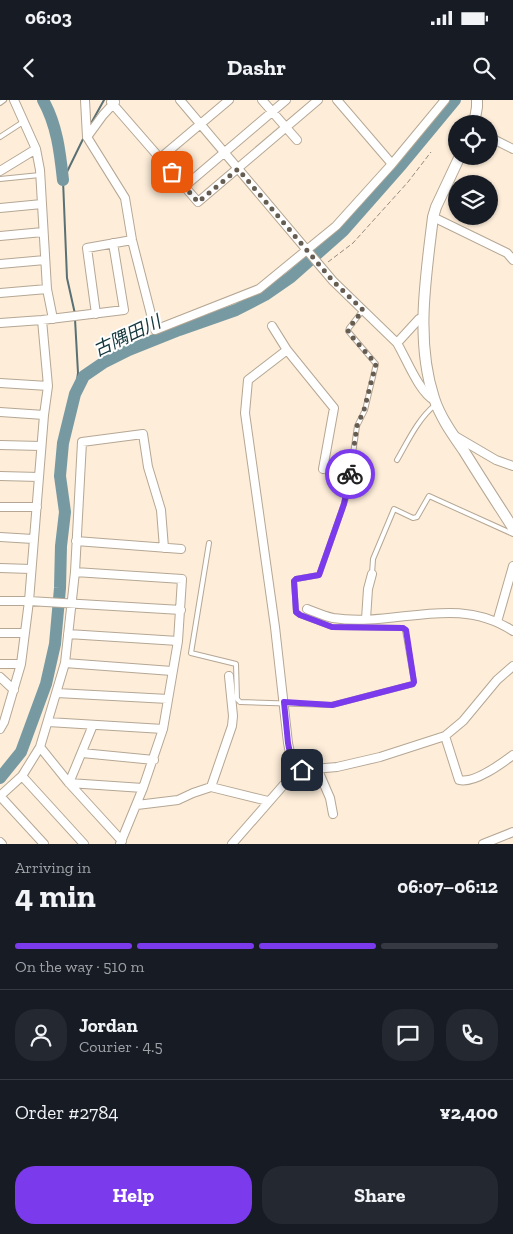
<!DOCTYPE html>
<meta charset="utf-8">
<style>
:root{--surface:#171b24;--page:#242831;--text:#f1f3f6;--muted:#9ea1a6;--line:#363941;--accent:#7c3aed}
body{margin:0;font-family:"Zilla Slab","Noto Sans JP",serif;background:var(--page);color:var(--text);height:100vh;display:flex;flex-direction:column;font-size:19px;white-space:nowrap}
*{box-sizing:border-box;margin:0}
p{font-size:16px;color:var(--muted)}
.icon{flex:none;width:28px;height:28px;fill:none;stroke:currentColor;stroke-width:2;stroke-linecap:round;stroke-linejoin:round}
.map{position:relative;height:744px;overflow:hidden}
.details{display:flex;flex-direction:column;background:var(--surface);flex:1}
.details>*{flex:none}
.buttons{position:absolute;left:448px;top:15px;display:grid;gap:10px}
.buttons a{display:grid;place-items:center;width:50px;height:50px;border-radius:50%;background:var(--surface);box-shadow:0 1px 4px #0004;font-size:25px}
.pin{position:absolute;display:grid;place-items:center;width:42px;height:42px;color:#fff;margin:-21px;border-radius:10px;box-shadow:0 2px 8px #0006}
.courier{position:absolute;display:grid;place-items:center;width:50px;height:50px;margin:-25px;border:4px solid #7c3aed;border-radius:50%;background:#fff;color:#222;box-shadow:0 1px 6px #0007}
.overview em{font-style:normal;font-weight:700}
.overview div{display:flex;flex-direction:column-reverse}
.overview{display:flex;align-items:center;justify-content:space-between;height:85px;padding:0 15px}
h1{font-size:32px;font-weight:700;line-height:38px}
.bar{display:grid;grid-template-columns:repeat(4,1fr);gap:8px 5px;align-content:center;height:60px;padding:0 15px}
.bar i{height:6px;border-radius:4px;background:var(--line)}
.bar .active{background:var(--accent)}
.bar p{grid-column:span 4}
.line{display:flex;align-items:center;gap:12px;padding:0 15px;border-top:1px solid var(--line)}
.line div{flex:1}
.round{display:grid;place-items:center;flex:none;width:52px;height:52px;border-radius:20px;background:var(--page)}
.cta{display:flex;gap:10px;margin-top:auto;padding:10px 15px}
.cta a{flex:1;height:58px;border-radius:20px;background:var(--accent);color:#fff;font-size:20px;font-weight:700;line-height:58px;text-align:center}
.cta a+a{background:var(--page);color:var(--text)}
.status{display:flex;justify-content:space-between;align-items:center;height:35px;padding:0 25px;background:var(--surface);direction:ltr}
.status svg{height:14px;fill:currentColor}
header{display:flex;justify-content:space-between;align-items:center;height:65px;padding:0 15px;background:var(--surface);font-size:22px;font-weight:700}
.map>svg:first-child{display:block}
</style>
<div class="status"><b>06:03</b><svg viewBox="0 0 49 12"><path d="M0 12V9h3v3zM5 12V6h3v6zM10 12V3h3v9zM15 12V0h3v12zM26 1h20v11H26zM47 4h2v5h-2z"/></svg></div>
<header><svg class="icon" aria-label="back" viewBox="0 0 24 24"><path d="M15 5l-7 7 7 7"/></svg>Dashr<svg class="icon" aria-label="search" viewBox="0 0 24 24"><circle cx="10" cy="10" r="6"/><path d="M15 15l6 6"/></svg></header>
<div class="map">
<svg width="513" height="744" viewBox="0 0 513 744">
<rect width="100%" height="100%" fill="#fdedd9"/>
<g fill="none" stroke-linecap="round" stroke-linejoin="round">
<!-- stream -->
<path stroke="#597074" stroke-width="2" d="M89,27L104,0
M75,214L67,178L63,80L84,37
M75,294L78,273L75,219"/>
<!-- river -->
<path stroke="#779aa2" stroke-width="12" d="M43,0C57,25 60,52 63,80
M0,678L21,652L46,584L55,544L60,488L61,446L65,412L60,376L63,343L75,294L84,276L103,263L129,250L179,230L236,210L265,195L291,177L343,131L402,64L455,0"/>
<defs>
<path id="service" d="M0,3L4,0
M0,37L23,22
M0,79L40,75
M397,360C408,341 418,319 435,305
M209,443L191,553L236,564L237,599L240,602L332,605L413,584L414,582L405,530L403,528L332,527L300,515L296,512L294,481L296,479L319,475L347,395L357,326L365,310L376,264L348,231L349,228L363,210
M372,474L373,459L394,409L413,418L417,417L429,396L513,434"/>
<path id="minor" d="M14,0L36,49L40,70L47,189L53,219
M85,0L87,37L125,98L132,140L155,230L259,189L336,126L392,64L445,0
M112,0L111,2L198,102L318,0
M180,0L333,181L397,243L419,219L424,218
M262,0L297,40
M337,0L392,64
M87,37L103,15L115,2
M489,37L513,49
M159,59L229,0
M0,71L36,49
M185,86L286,0
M0,108L42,104
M433,117L507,153L513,160
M0,136L43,132
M0,164L45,160
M0,193L47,189
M96,214L87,148L132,140
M0,223L42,220L124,210L113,143
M272,226L287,250L334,308L323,369
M397,243C406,258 419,292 434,300
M287,250L248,280L245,313L275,527L288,643L294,673
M0,283L48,286
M0,312L44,315
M455,336L496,360L513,366
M0,345L41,346
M0,376L39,377
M0,407H37
M0,437L33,439
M76,441L181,449
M0,468L31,469
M75,472L182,479L178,541L163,629L143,688L120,744
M0,501H29L181,510
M307,509C315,512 324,516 333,518C395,528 456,493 513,531
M366,519L368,489L372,474
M497,522L513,466
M0,533H25
M68,534L178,541
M65,563L172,571
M0,564H21
M0,577L14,590
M57,593L168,599
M48,622L163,629
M93,625L69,683L143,688
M0,629L4,622L21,564L29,501L44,315L48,286L42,220
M445,636L459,680C474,684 501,664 513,655
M40,647L69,683L122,741
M82,653L154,660
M317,668L330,698L333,714
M22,676L84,744
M211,687L232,626L233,616L229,576
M0,696L22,676L40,647L65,563L75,472L82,342L143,334L148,367L161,410L164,448
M0,696L44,744
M137,705L178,700L193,693L211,687L268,701
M0,742L2,744
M232,744L294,673L302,670L337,667L380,657L445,636L463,621L497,580L513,566
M483,744L513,732"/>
<path id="tertiary" d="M474,24L477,7V0
M460,56L436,107L433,117C426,176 415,240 434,298C440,317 453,335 464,351C480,377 497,403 513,428"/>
</defs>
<!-- service casing -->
<use href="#service" stroke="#b5a794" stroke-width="6"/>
<!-- minor casing -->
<use href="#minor" stroke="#b5a794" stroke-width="10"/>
<!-- tertiary casing -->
<use href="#tertiary" stroke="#b5a794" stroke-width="12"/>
<!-- path -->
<path stroke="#968b7d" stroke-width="1" stroke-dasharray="5 2.5" stroke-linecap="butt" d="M328,162L353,143L408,82L431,52"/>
<!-- service -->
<use href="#service" stroke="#fff" stroke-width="4"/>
<!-- minor -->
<use href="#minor" stroke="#fff" stroke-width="8"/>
<!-- tertiary -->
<use href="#tertiary" stroke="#fff" stroke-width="10"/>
</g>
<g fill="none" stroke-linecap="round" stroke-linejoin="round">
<!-- done -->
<path stroke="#665d52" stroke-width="5" stroke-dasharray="0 9" d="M172,72L198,102L238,69L333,181L363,210L349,228L348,232L376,264L364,310L357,326L350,374"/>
<!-- route -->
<path stroke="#7c3aed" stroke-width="6" d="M302,670L294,673L288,643L284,602L332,605L413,584L414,582L406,530L403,528L332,527L300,515L296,512L294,481L296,479L319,475L344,404L350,374"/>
</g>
<g text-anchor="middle" stroke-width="4" stroke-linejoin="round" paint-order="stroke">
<!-- water labels -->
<g font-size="18" font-style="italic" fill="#12363c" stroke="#fff">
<text transform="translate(127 236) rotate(-25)" y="6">古隅田川</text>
</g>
</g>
</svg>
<div class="buttons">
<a><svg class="icon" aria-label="locate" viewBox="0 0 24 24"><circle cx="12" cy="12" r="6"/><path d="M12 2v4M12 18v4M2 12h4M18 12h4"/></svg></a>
<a><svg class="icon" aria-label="layers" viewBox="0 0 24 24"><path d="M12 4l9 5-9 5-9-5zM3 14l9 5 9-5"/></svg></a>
</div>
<div class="pin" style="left:172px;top:72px;background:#ea580c"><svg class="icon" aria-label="bag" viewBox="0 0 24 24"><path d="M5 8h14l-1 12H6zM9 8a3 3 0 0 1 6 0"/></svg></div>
<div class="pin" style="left:302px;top:670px;background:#1f2937"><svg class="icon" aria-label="home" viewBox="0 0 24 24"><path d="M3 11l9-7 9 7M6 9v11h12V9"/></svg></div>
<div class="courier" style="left:350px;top:374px"><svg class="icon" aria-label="bike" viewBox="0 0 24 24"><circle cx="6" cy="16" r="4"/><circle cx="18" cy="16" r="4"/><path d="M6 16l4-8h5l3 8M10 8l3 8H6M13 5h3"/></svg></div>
</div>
<section class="details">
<div class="overview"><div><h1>4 min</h1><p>Arriving in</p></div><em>06:07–06:12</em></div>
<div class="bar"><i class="active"></i><i class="active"></i><i class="active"></i><i></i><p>On the way · 510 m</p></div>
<div class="line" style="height:90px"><a class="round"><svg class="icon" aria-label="person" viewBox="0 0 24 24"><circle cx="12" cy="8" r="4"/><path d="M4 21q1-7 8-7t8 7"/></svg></a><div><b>Jordan</b><p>Courier · 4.5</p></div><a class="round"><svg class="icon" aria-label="chat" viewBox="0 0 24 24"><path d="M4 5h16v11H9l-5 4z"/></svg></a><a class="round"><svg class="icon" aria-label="phone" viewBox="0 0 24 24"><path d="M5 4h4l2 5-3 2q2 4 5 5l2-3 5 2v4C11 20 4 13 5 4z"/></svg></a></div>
<div class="line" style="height:65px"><div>Order #2784</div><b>¥2,400</b></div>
<div class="cta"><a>Help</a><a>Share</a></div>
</section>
